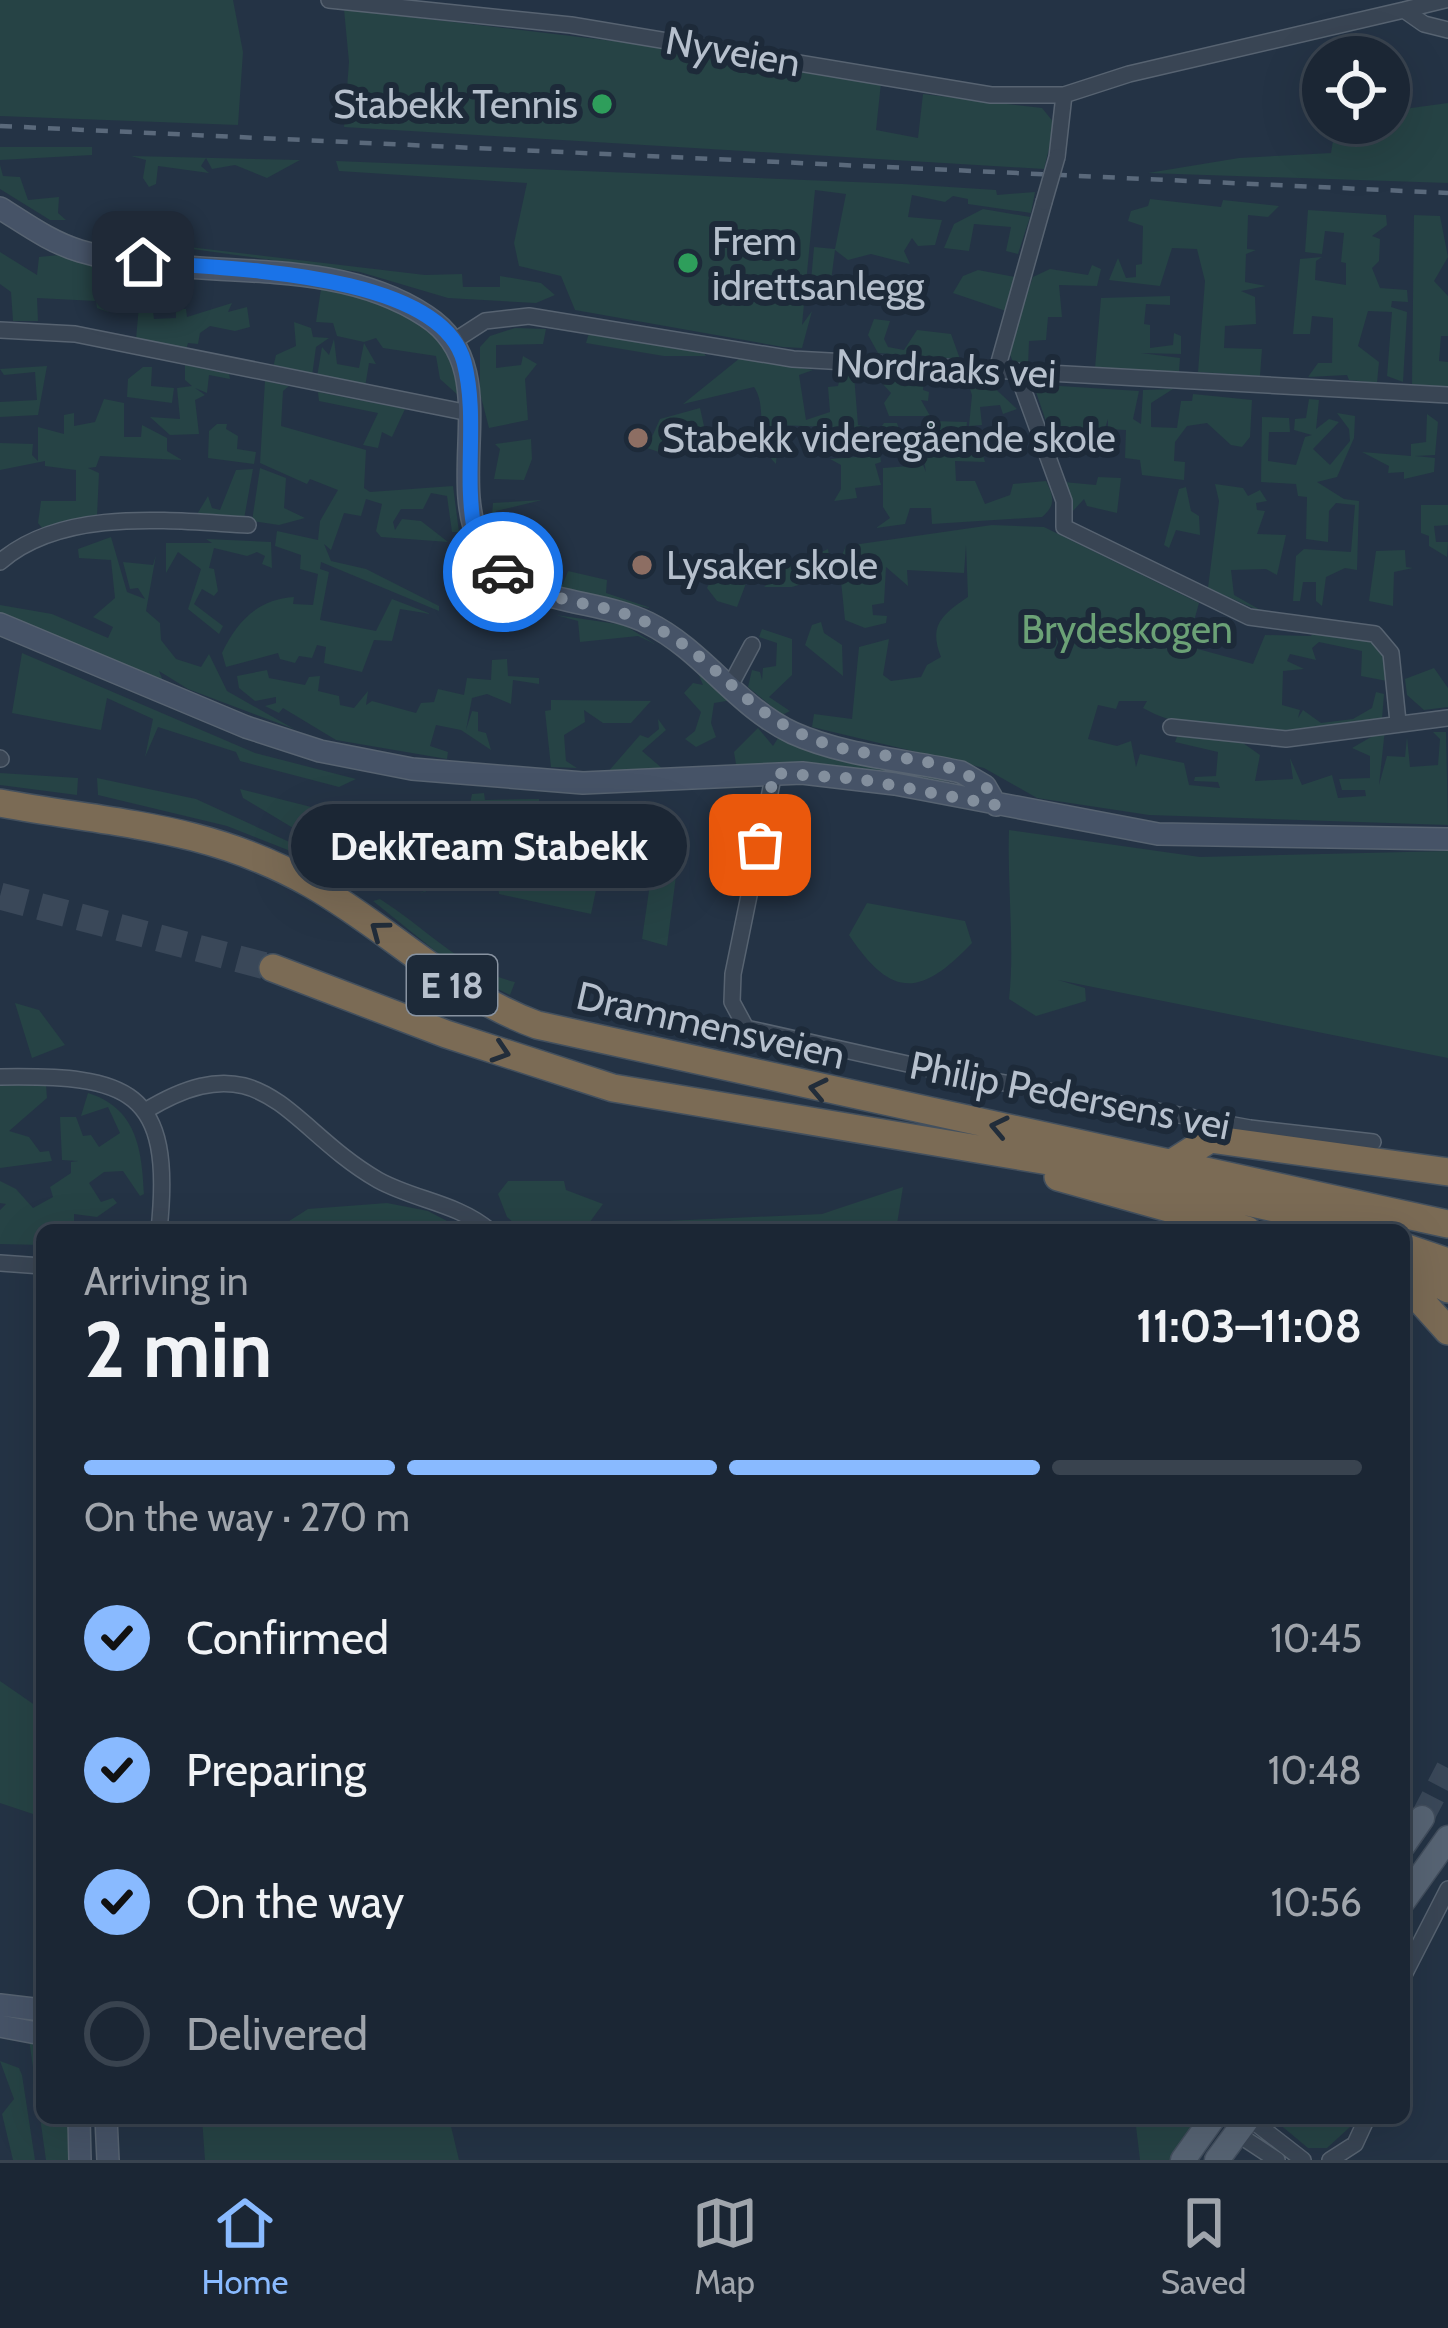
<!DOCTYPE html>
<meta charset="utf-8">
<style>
:root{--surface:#1b2634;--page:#242e3c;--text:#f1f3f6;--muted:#a0a5ac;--line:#39434f;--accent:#89baff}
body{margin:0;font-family:Cabin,sans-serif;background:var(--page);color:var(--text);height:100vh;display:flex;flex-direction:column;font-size:45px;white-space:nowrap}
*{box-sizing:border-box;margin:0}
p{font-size:39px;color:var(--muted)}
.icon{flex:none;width:66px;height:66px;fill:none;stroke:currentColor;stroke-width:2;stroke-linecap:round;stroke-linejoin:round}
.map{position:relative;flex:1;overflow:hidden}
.sheet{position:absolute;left:36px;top:1224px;width:1374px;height:900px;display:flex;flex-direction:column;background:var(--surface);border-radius:18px;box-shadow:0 12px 48px #0002,0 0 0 3px var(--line)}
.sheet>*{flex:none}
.controls{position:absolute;left:1302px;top:36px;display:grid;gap:24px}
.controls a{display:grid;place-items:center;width:108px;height:108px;border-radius:50%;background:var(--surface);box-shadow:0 12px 48px #0002,0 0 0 3px var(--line);font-size:60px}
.pin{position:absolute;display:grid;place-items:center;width:102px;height:102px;color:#fff;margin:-51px;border-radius:24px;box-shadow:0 6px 18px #0006}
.courier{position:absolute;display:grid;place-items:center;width:120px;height:120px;margin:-60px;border:9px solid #1a73e8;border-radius:50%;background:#fff;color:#222;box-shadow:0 3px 15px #0007}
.bubble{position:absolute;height:84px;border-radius:42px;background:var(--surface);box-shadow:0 12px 48px #0002,0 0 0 3px var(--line);font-size:39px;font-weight:800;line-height:84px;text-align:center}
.headline em{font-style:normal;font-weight:800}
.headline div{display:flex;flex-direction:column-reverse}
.headline{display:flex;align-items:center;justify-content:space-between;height:204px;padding:0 48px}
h1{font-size:78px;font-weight:800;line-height:90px}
.bar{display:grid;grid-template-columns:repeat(4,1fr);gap:18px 12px;align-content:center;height:144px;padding:0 48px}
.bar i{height:15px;border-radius:9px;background:var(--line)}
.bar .on{background:var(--accent)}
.bar p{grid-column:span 4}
ol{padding:0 48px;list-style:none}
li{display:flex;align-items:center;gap:36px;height:132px}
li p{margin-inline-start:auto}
li .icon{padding:12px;border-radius:50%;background:var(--accent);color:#111;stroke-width:4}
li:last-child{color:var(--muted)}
li i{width:66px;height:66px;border:6px solid var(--line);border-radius:50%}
.dock{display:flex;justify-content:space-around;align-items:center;height:168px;border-top:3px solid var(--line);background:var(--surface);font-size:33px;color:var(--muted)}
.dock a{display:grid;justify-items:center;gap:6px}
.dock .on{color:var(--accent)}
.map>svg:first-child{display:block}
</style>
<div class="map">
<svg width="1448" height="2160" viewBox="0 0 1448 2160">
<rect width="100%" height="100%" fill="#243345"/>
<!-- green -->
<path fill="#264345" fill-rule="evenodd" d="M0,0H233L243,52L238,125L0,116Z
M344,9L681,49L881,83L876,130L918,138L923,94L1042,108L1055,124L1044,169L344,127L349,62Z
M1448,103V183L1148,173L1239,158L1331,153L1336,123H1389V111Z
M0,147H92V155L0,160Z
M131,156L300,160L267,178L235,165L212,169L206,158L201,166L209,173L158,166L156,184L149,187L143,178L146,160Z
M336,161L903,184L996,190L997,195L1035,192L1031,213L968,204V199L953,196L945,202L912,195L908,217L942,220L935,245L918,246L912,238L904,251L910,264L871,254L848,260L835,250L831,281L814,304H809L814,247L835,249L846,194L815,190L802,325L812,311L802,348L783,347L575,310L561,276L519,266L514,243L527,183L339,171Z
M0,165L3,176L20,177L28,200L59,197L58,213L66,220H50L0,189Z
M1150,199L1221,207L1223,200L1279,206L1268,217L1248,215L1247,249L1256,250L1246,254L1245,282L1266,286L1241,291L1255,297L1256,324L1225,326L1224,348L1262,349L1260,376L1198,372L1205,281L1197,249L1172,248L1160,286L1109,280L1118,258L1126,278L1136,277V265L1142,264L1143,226L1128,221L1131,211L1148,206Z
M983,209L1030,217L1018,254L1006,251L1011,227L974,224L969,251L944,248L954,224Z
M1308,210L1386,215L1387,225L1372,236L1380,239L1379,261L1372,268L1380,288L1407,290L1408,302L1392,301L1391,307L1407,312L1403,382L1387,376L1392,312L1368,311L1358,346L1379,362L1377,383L1349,380L1347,375L1308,377L1318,363H1332L1333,318L1312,316L1310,334H1293L1300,259L1322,257L1316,261L1315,280L1346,285V263L1341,262L1344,233L1325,231L1322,254L1305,252Z
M1414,215L1440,216L1448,257L1434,281L1448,296V336H1441L1439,361L1448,362V388L1412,385Z
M97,236L425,275L462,274L463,287H500V276L541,283L555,295L536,303L448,298L360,272Z
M0,252L37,275L39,257L59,255L107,267L108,312L97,308L96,301L37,298L38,321H13L11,292L0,284Z
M1092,265L1101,269L1097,286L1059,285L1062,317H1048L1046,340L1029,341L1028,366L1014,364L1007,348L1033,277L1050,269L1088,275Z
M978,270L1015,277L1006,311L953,293L963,276Z
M321,289C383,301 458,320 459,396L440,379L436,356L383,348L376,338L364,342L337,336L333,323L316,322Z
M1170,296V305L1146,304L1144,324L1150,325V348L1173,345L1174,333L1181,336V354L1141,353L1180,358L1179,372L1095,368L1101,298Z
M232,303L228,312L247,307L250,327L235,331L210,326L200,333L198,344L188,343L186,350L136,339L139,306L153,311L154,319L176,318V309H186L187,317Z
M874,319L890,321L884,339L888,347L904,350L917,330L951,334L960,359L878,353L868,335Z
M294,322L311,328L313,337L329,338L316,347L312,376L273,368L276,355L296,346Z
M515,328L546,329L543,344L496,345V368L521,365L523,356L537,364L525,379L528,420L489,428L480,393V347L490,336Z
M589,333L704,353L706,356H664L586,343Z
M334,339L337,364L359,368L364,343L376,364L369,363L365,387L317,377L322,347L329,355Z
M740,358L813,370L799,375L806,420L830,412L828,387L838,386L842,369L915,373L924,377L923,390L929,392L928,401L921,400L933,421L967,422L965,444L936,445L925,416H889L884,403L891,393L880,381L854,375L858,425L879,430L884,423H897L906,451L856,450L852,441L860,436L852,428L779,425L776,464C752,440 769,409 754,387L683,404Z
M185,365L229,374L230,379L209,375L207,393L195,388L205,395L195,400L199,434L170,435L150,417L180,419L177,388L192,386L185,380Z
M47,366L38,415L0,417V402L37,400L35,372L4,375L0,369Z
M143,367H152L151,386L174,388L172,403L127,397L128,379Z
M967,380L987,381L1017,409L1003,414L1000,405L980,407L982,425L969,426L972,395Z
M265,381L289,386L283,391L281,426L366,450L364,488L370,492L453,486L459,532H452L447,496L431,493L423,509H401L393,522L395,530L402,519L421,521L448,542L381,537L376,531L382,504L366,499L361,516L344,513L331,550L324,544L331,561L366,569L439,606V611L321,562L320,569L329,572L320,620L376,631L392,599L431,614L400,609L392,641L374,640L362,672L324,663L326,647L317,645L312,658L299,656L295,663L280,659L278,653L226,667L222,653C236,623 257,599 294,597L293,604L313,605L318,574L300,569L301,555L275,546L277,531L318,540L320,521L338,490L310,479L307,484L260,463Z
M1044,385L1139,391L1133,419L1141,424L1143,390L1173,389L1151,403V427L1177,428L1181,401H1192L1193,394L1252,400L1250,437L1242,447L1231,445L1207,423L1187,426L1175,442L1174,461L1185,462L1184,480L1142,475L1140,460L1125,458L1126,430L1108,429V419L1105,428H1090V454L1053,442L1036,392Z
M318,392L405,409L392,437L382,432L378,448L363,445L378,413L319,401Z
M104,399L124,403V437H141L142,425L167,438V451L182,460L100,456L96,467L88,468L99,473L97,516L46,533L38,523L41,501H76V470L45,466V461L0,470V443L33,444L32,455L38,461V427L64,434V415L74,413V426L95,422Z
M1309,399L1319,400L1316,429L1329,419L1339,422L1313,449L1330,465L1350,441L1349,429L1337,413L1355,416L1354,438L1337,477L1317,482L1344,499L1359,501L1357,570L1345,568L1326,577L1322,606L1316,601V582H1303L1300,601H1293L1296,556L1304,549L1351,552L1355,505L1336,503L1329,511L1328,542L1306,539L1307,497L1298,496L1296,484L1261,482L1262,417L1289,418L1290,432H1269L1268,461L1296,465L1305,437L1312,435L1294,430L1295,419L1306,418Z
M700,408L710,453L668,455L647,448L660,419Z
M1427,414L1438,422L1435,455L1415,456L1435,458L1434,472L1404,479V472L1388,473L1389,466L1362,452L1411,456V444L1426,442Z
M217,424H227L226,429L238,436L237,449L256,452L254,464L208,458L209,431Z
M531,439L532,459L524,480L494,479L500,449L495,444Z
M982,452L985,462L955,461L956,481H975L985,504L1010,495L1013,484L1046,481C1054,497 1056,505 1042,517L932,524L931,508H910L905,524L876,528L890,518L883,507V468L923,465L926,472L923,456Z
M880,455L881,462L875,464L881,485L855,488L857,498L834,501L841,489V465L830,459Z
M260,468L286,478L284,508L305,518L279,525L252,521Z
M253,469L244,519L196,516L208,496L212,508L220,510L236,470Z
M1098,477L1121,478L1117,513L1087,506L1084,499L1073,511L1063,482L1096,485Z
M1215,484L1243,488L1248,496L1260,490L1267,501L1256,503L1257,510L1265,511L1257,534L1286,535L1277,575L1266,569L1231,570L1234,595L1271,616L1208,588L1219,501Z
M1186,487L1191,511L1199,516L1200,535L1176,530L1169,548L1164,545L1179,489Z
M542,500L496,511C492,557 525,571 563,584L568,571L607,580L606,593L651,608C611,603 511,583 495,542C490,529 492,516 493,503Z
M1421,505H1448V525L1434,526L1436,542H1448L1447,557L1429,546V536L1421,533Z
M992,525L1044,527L1199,603L1187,646L1253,664L1265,635L1311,636L1314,631L1366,637L1385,653L1387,681L1361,676L1362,651L1319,642L1312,648L1316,660L1290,654L1287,661L1304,669L1283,671L1282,705L1300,710L1298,718L1303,710L1321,723L1353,719L1372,708L1376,692L1384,694L1382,719C1313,729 1206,744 1143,708L1147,701H1119L1116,709L1098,705L1088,739L1117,746L1131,741L1136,767L1140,754L1184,763L1189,785L1220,788L1218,782L1194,781L1195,777L1216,776L1218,752L1175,742L1179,731L1236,738L1260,755L1255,781L1293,779L1290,758L1302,785L1332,775L1338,798L1366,796L1365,790H1342L1339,779L1370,778V756L1352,748L1385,729L1379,785L1387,756L1405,757L1407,737L1410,767L1438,765L1440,739L1433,732H1446L1448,825L1149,815L1037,798L984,768L812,727L814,714L852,719L859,647L889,639L883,675L891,681L921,677L927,665L941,657C928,625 943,614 968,597L966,545L964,573L907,570L908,586L886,567L884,603L872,605L873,615L887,616L886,623L865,628L845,620L841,581L830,583L846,546Z
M111,537L127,592L145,599L138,588L130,589L123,562L153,565L156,555L146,611L160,623L161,640L176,659L201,667L209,654L227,691L294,729L188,689L159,671L163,681L0,613V605L52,614L108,638L113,627L93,617L115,598L111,560L79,558L78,549Z
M206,539L271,542L272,568L262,564L265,556L257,552L247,556L214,548L209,568L214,569L218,591L214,596L202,589L194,604L223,626L219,634L188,609L201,569L178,552L166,573V543H212Z
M828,549L830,561L821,578L792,587H764L786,567Z
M1405,550L1406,567L1413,568L1394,572L1393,606L1369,601L1376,551Z
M734,558L753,565L737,607L717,601L707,588L717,568L729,573Z
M556,615L624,625L655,644L638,636L580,642L578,621Z
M821,622L824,633L842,645L843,676L805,645L812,625Z
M762,629L792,639V675L769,697L790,711L782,715L748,687L752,670L760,672L762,680L763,668L776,666L777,643L759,637Z
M22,653L255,753L356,779L339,787L240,761L236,752L158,727L145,757L153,719L107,698L101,730L12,713Z
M507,659L508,676L539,678V684L513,680L511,704L487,694L472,698L466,730L472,711L478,712V731L486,733L491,750L461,730L436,725L430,746L448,752L447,759L336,740L283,708L279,713L265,706L276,703V697L255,701L239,688L237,676L267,670L269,678L305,685L309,677L320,676L318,691L339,696L340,705L354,708L368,691L366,705L372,701L416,713L421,703L434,702L438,689L464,695L467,678L491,680L492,660Z
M1434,668L1448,688V707L1424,710L1407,695L1405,679Z
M698,673L732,700L714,703L711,723L716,737L696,747L685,739L695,731L701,712L684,693L693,683L703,685Z
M551,700L651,701L631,723H603L584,710L585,722L564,735L566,761L577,768L551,767L545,711L551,710Z
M658,719L666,730L642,751L663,769L607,773L640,735L648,738L659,729Z
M758,728L773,746L778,738L815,753L956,780L936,783L797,765L736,764L734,752Z
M0,773L78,778L77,795L0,785Z
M97,778L196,799L296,845L293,852L227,826L98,795Z
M240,789L327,811L318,843L243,798Z
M484,793L485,800L539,799V815L553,816C529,853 511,858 468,865C444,869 419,881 395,889L333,852L338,838L415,860L431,804L469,809L472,794ZM494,816L535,836L515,848L502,839L497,855L479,849Z
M606,817L610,823L591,914L499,894L498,884L464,878L418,894L469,871L508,865L552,835Z
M665,828L662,871L676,876L667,946L642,939L651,877L638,873L641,855Z
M1009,830L1200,857L1448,851V1058L1058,980L1085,988L1086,1001L1036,1016L1009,999C1015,947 1007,886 1009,830Z
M380,899C426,928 461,969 515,982L510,995L460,971L373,901Z
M867,903L965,921L972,943C920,998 891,998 849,935Z
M15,1003L39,1010L65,1045L32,1058Z
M0,1084L46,1085L47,1098L9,1131L29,1137L40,1152L49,1151L52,1161L0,1168Z
M88,1093C136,1108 142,1148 144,1194L140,1196L123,1171L104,1172L89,1183L101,1202L113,1198L117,1203L97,1217L74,1214V1230H42V1245L0,1244V1210L6,1204L0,1203V1181L16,1189L33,1208L53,1197L50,1187L71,1173V1162L78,1161L62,1160L60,1117H76L83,1136L91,1135L99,1147L120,1133L108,1107L81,1116Z
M508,1181H564L566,1190L603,1204L584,1230H522L507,1217L498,1194Z
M903,1187L896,1230H638L667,1221L822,1214Z
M387,1203L428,1211L464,1230H275L308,1209Z
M0,1681L42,1710V1817L0,1803Z
M29,2039L42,2060V2118H70L71,2160H46Z
M0,2061L19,2068L22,2075L35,2160H13L2,2114L14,2099Z
M202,2118H449L459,2160H205Z
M1135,2118H1194L1193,2133L1173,2160H1140Z
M1272,2118C1303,2118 1320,2128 1350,2127L1327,2148H1308Z"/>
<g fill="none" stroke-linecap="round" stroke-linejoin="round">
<!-- primary-tunnel -->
<path stroke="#3a4859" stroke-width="24" stroke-dasharray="24 12" stroke-linecap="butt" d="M1422,1818L1448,1768"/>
<!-- highway-tunnel -->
<path stroke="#3a4859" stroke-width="27" stroke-dasharray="27 14" stroke-linecap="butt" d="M0,896L273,968"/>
<defs>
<path id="street" d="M329,0L571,25L991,95H1064
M1404,10L1445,0
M1057,157L1064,95L1129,74L1404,10L1424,24L1448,30
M0,330L75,334L469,413
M454,341L485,321L529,316L793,359L1448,395
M996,373L1044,202
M1018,375L1064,501V527L1249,617L1375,634L1391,653L1398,722
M0,562C63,507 171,521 248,525
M730,686L752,645
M1171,727L1286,739L1448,718
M0,758L1,759
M774,773L733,974L732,1002L746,1028L939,1071L1250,1128L1373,1142
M0,1077C128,1075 174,1088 159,1230
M145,1111C265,1038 286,1127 378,1180C414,1200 457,1203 489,1230
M0,1263L42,1266
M1404,1975L1448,1889
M1249,2118L1303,2160
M1236,2133L1277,2160
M1330,2160L1355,2144L1367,2118"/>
<path id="secondary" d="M0,208C26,224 50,242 80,251C190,284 326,250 426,316C505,367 445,473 481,545C513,608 594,596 648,623C703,650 737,707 793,733C844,756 906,760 961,772L985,786L996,805
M0,624L246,727L320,751L412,769L583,783L802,773L895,784L1158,834L1448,839
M0,2005L42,2010
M0,2026L42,2034
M79,2118L80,2160
M106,2118L108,2160"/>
<path id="primary" d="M1404,1844L1422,1818
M1404,1900L1448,1838
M1183,2160L1213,2118
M1217,2160L1248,2118"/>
<path id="highway" d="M0,803C113,824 207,825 311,884C390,929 450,993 537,1025L1448,1224
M273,968L446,1034L613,1088L1097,1169L1375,1230
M1172,1163L1210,1139L1448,1172
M1058,1177L1247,1230
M1404,1247L1448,1262
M1404,1265L1448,1289
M1404,1282L1448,1331"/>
</defs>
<!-- street casing -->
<use href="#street" stroke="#576371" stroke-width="18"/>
<!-- secondary casing -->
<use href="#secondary" stroke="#576371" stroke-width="24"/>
<!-- primary casing -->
<use href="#primary" stroke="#424e5d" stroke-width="27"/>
<!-- highway casing -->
<use href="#highway" stroke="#43505e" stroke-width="30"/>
<!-- street -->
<use href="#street" stroke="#394554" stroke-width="15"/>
<!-- secondary -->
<use href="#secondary" stroke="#465367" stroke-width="21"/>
<!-- primary -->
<use href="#primary" stroke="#576474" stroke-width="24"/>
<!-- highway -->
<use href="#highway" stroke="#7b6b55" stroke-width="27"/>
<!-- rail -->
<path stroke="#5a697b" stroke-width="4.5" stroke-dasharray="12 12" stroke-linecap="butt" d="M0,126L1448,193"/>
<defs>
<path id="street-bridge" d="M1044,202L1057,157"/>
</defs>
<!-- street-bridge casing -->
<use href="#street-bridge" stroke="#576371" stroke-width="18" stroke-linecap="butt"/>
<!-- street-bridge -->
<use href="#street-bridge" stroke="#394554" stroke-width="15"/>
</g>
<!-- one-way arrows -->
<defs><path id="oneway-chevron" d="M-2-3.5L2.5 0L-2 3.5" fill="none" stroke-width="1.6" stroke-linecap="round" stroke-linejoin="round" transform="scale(3)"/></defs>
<g stroke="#222d3a">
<use href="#oneway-chevron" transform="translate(379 930) rotate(-143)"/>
<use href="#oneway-chevron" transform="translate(501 1052) rotate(18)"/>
<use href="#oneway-chevron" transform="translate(818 1089) rotate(-168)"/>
<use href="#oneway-chevron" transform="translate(999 1127) rotate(-168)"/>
</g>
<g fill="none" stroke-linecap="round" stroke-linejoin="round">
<!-- done -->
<path stroke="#838f9d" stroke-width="12" stroke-dasharray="0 21.6" d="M503,572C547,606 603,600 650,624C731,666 748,727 849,750C893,759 966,758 995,797L996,805L859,779L774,773L760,845"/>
<!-- route -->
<path stroke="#1a73e8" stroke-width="15" d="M143,262C219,269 440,270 464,362C478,416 464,474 474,528L483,549L503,572"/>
</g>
<!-- markers -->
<g fill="#2e9e5b" stroke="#1d2a39" stroke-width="4.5">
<circle cx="602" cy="104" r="12"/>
<circle cx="688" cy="263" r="12"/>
</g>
<g fill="#8d6e63" stroke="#1d2a39" stroke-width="4.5">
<circle cx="638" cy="438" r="12"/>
<circle cx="642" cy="565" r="12"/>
</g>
<g text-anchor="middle" stroke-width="12" stroke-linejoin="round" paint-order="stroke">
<!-- shield labels -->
<rect fill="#1d2a39" stroke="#8893a1" stroke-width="3" x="407" y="955" width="90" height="60" rx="9"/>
<g font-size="36" font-weight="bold" fill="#b6c0cd">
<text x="452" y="998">E 18</text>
</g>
<!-- street labels -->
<g font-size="39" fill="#b6c0cd" stroke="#1d2a39">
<text transform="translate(733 51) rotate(10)" y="14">Nyveien</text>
<text transform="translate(946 368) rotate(3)" y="14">Nordraaks vei</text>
<text transform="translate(711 1025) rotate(13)" y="14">Drammensveien</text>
<text transform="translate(1070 1095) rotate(11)" y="14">Philip Pedersens vei</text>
</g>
<!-- poi labels -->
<g font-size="39" fill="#b6c0cd" stroke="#1d2a39" text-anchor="start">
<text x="578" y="118" text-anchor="end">Stabekk Tennis</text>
<text x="712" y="255">Frem<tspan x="712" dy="45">idrettsanlegg</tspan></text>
<text x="662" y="452">Stabekk videregående skole</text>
<text x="666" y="579">Lysaker skole</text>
</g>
<!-- park labels -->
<g font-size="39" fill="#6ba176" stroke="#1d2a39">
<text x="1127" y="643">Brydeskogen</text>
</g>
</g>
</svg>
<div class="controls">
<a><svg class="icon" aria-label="locate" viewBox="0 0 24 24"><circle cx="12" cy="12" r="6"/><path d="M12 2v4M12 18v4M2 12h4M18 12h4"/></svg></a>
</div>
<div class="pin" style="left:760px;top:845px;background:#ea580c"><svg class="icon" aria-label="bag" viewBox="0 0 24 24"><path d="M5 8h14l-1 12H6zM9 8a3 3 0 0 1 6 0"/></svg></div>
<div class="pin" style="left:143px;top:262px;background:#1f2937"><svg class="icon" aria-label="home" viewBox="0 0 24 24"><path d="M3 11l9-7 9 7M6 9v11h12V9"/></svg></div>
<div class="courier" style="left:503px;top:572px"><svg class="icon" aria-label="car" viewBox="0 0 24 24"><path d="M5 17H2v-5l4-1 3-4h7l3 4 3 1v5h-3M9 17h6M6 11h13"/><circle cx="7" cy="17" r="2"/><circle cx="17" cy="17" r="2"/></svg></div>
<div class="bubble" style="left:291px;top:804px;width:396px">DekkTeam Stabekk</div>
<section class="sheet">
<div class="headline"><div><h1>2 min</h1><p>Arriving in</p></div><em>11:03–11:08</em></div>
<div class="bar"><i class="on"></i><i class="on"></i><i class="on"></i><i></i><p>On the way · 270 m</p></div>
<ol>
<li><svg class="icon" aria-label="check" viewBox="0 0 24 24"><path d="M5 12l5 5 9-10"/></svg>Confirmed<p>10:45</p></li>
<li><svg class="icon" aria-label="check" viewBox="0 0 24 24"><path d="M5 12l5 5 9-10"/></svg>Preparing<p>10:48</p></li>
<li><svg class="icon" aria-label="check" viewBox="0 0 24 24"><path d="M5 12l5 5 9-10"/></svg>On the way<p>10:56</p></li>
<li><i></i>Delivered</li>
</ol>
</section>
</div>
<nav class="dock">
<a class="on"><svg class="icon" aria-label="home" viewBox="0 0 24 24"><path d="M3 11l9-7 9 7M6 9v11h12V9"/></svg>Home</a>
<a><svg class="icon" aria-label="map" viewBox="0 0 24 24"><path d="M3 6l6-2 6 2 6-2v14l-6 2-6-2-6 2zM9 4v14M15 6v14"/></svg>Map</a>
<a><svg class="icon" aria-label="saved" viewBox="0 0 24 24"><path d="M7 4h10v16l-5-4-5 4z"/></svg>Saved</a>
</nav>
